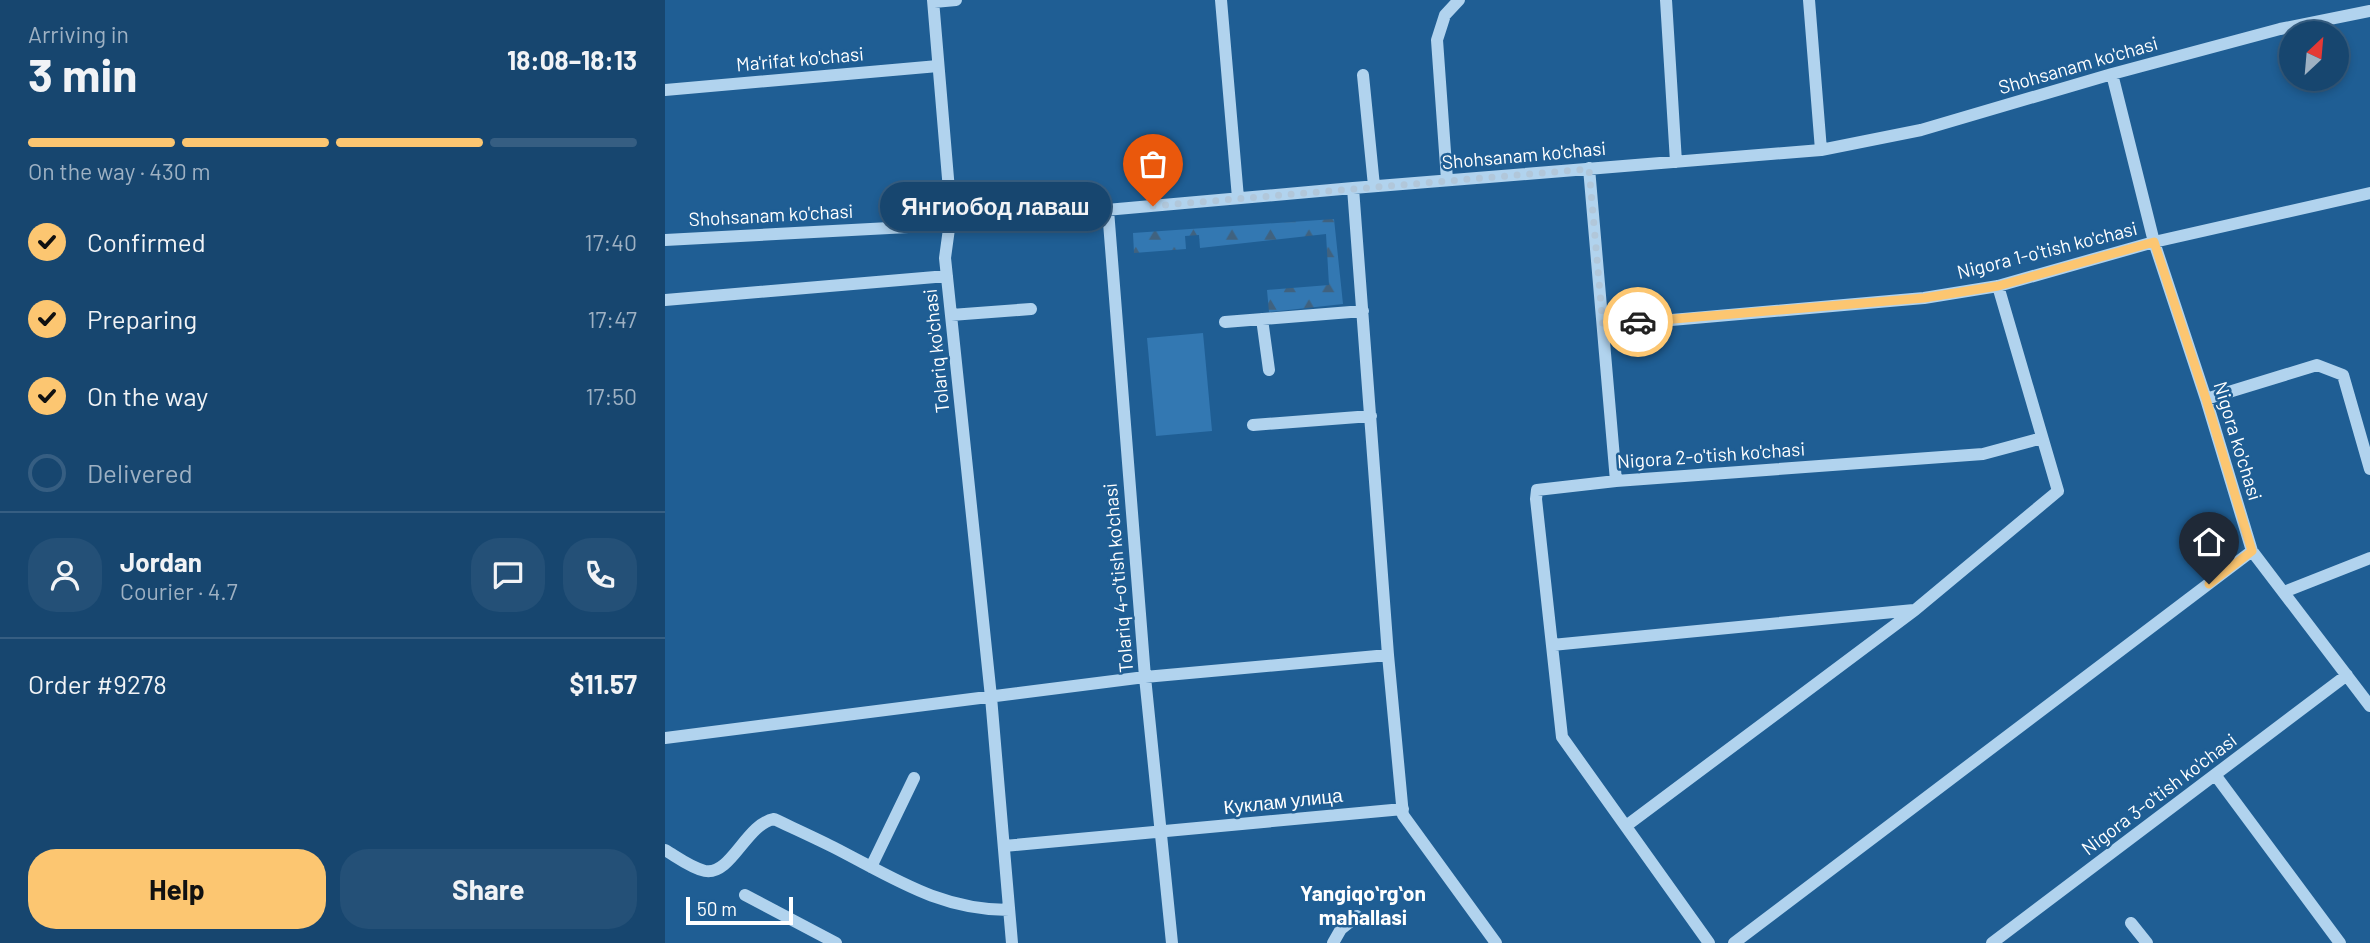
<!DOCTYPE html>
<meta charset="utf-8">
<style>
:root{--surface:#17466f;--page:#245077;--text:#f1f3f6;--muted:#9eb1c3;--line:#365e82;--accent:#fcc671}
body{margin:0;font-family:Barlow,sans-serif;background:var(--page);color:var(--text);height:100vh;display:flex;flex-direction:column;font-size:26px;white-space:nowrap}
*{box-sizing:border-box;margin:0}
p{font-size:23px;color:var(--muted)}
.icon{flex:none;width:38px;height:38px;fill:none;stroke:currentColor;stroke-width:2;stroke-linecap:round;stroke-linejoin:round}
.map{position:relative;flex:1;overflow:hidden}
.details{display:flex;flex-direction:column;background:var(--surface);width:665px}
.details>*{flex:none}
.needle{width:46px;rotate:26deg}
.buttons{position:absolute;left:1614px;top:21px;display:grid;gap:14px}
.buttons a{display:grid;place-items:center;width:70px;height:70px;border-radius:50%;background:var(--surface);box-shadow:0 4px 10px #0003,0 0 0 2px var(--line);font-size:35px}
.scale{position:absolute;left:21px;bottom:18px;width:107px;box-sizing:border-box;padding-left:7px;border:4px solid #fff;border-top:0;font-size:19px;line-height:24px;white-space:nowrap;color:#fff;-webkit-text-stroke:5px #1f5e94;paint-order:stroke}
.pin{position:absolute;display:grid;place-items:center;width:60px;height:60px;color:#fff;margin:-72px -30px;border-radius:50% 50% 50% 0;rotate:-45deg;box-shadow:0 0 7px #0007}
.pin .icon{rotate:45deg}
.courier{position:absolute;display:grid;place-items:center;width:70px;height:70px;margin:-35px;border:5px solid #fcc671;border-radius:50%;background:#fff;color:#222;box-shadow:0 2px 9px #0007}
.bubble{position:absolute;height:49px;border-radius:24px;background:var(--surface);box-shadow:0 4px 10px #0003,0 0 0 2px var(--line);font-size:23px;font-weight:700;line-height:49px;text-align:center}
.summary em{font-style:normal;font-weight:700}
.summary div{display:flex;flex-direction:column-reverse}
.summary{display:flex;align-items:center;justify-content:space-between;height:119px;padding:0 28px}
h1{font-size:46px;font-weight:700;line-height:52px}
.bar{display:grid;grid-template-columns:repeat(4,1fr);gap:10px 7px;align-content:center;height:84px;padding:0 28px}
.bar i{height:9px;border-radius:5px;background:var(--line)}
.bar .selected{background:var(--accent)}
.bar p{grid-column:span 4}
.line{display:flex;align-items:center;gap:18px;padding:0 28px;border-top:2px solid var(--line)}
.line div{flex:1}
.round{display:grid;place-items:center;flex:none;width:74px;height:74px;border-radius:28px;background:var(--page)}
ol{padding:0 28px;list-style:none}
li{display:flex;align-items:center;gap:21px;height:77px}
li p{margin-inline-start:auto}
li .icon{padding:7px;border-radius:50%;background:var(--accent);color:#111;stroke-width:4}
li:last-child{color:var(--muted)}
li i{width:38px;height:38px;border:4px solid var(--line);border-radius:50%}
.button{display:flex;gap:14px;margin-top:auto;padding:14px 28px}
.button a{flex:1;height:80px;border-radius:28px;background:var(--accent);color:#111;font-size:28px;font-weight:700;line-height:80px;text-align:center}
.button a+a{background:var(--page);color:var(--text)}
main{display:flex;flex:1;min-height:0}
.map>svg:first-child{display:block}
</style>
<main>
<section class="details">
<div class="summary"><div><h1>3 min</h1><p>Arriving in</p></div><em>18:08–18:13</em></div>
<div class="bar"><i class="selected"></i><i class="selected"></i><i class="selected"></i><i></i><p>On the way · 430 m</p></div>
<ol>
<li><svg class="icon" aria-label="check" viewBox="0 0 24 24"><path d="M5 12l5 5 9-10"/></svg>Confirmed<p>17:40</p></li>
<li><svg class="icon" aria-label="check" viewBox="0 0 24 24"><path d="M5 12l5 5 9-10"/></svg>Preparing<p>17:47</p></li>
<li><svg class="icon" aria-label="check" viewBox="0 0 24 24"><path d="M5 12l5 5 9-10"/></svg>On the way<p>17:50</p></li>
<li><i></i>Delivered</li>
</ol>
<div class="line" style="height:126px"><a class="round"><svg class="icon" aria-label="person" viewBox="0 0 24 24"><circle cx="12" cy="8" r="4"/><path d="M4 21q1-7 8-7t8 7"/></svg></a><div><b>Jordan</b><p>Courier · 4.7</p></div><a class="round"><svg class="icon" aria-label="chat" viewBox="0 0 24 24"><path d="M4 5h16v11H9l-5 4z"/></svg></a><a class="round"><svg class="icon" aria-label="phone" viewBox="0 0 24 24"><path d="M5 4h4l2 5-3 2q2 4 5 5l2-3 5 2v4C11 20 4 13 5 4z"/></svg></a></div>
<div class="line" style="height:91px"><div>Order #9278</div><b>$11.57</b></div>
<div class="button"><a>Help</a><a>Share</a></div>
</section>
<div class="map">
<svg width="1705" height="943" viewBox="0 0 1705 943">
<defs>
<pattern id="forest-firs" width="22" height="20" patternUnits="userSpaceOnUse" patternTransform="scale(1.75)"><rect width="22" height="20" fill="#3378b2"/><path d="M5 1l3.5 6h-7zM16 11l3.5 6h-7z" fill="#40627f"/></pattern>
</defs>
<rect width="100%" height="100%" fill="#1f5e94"/>
<!-- forest -->
<path fill="url(#forest-firs)" d="M669,219L678,304L604,312L602,290L664,285L661,234L535,248L534,235L520,236L521,249L469,253L468,233Z"/>
<!-- pitch -->
<path fill="#3378b2" d="M538,333L547,431L491,436L482,338Z"/>
<g fill="none" stroke-linecap="round" stroke-linejoin="round">
<!-- minor -->
<path stroke="#b1d3ee" stroke-width="12" d="M268,0L286,214L280,258L326,697L347,943
M556,0L573,198
M1001,0L1011,162
M1144,0L1156,150
M269,2L291,0
M1447,74L1489,242L1541,399L1587,551L1705,706
M698,75L709,186
M0,90L273,66
M924,168L951,481
M782,180L772,40L780,15L794,0
M688,188L723,655L738,815L831,943
M443,210L480,677L507,943
M0,240L262,226L688,188L1156,150L1256,130L1447,74L1615,29L1705,11
M0,300L282,276
M286,315L366,309
M597,319L604,370
M560,322L698,311
M938,326L1259,298L1333,286L1489,242L1705,193
M1541,399L1652,365L1678,375L1705,469
M588,425L706,416
M1619,592L1705,558
M887,645L1249,610
M0,738L480,677L723,655
M1551,776L1675,943
M961,826L1250,610L1393,491L1333,286
M339,846L738,809
M0,850C12,857 26,868 40,871C66,876 81,824 109,819C128,828 148,837 168,847C227,877 274,910 344,910
M206,867L249,778
M80,895L171,943
M1466,923L1482,943
M668,943L676,929L692,916
M1044,943L897,737L871,499L872,490L951,481L1318,454L1377,438
M1069,943L1587,551
M1327,943L1682,675"/>
</g>
<g fill="none" stroke-linecap="round" stroke-linejoin="round">
<!-- done -->
<path stroke="#b1c7da" stroke-width="7" stroke-dasharray="0 12.6" d="M488,206L924,169L938,326L973,322"/>
<!-- route -->
<path stroke="#fcc671" stroke-width="9" d="M973,322L1259,298L1333,286L1489,242L1541,399L1587,551L1544,584"/>
</g>
<g text-anchor="middle" stroke-width="5" stroke-linejoin="round" paint-order="stroke">
<!-- street labels -->
<g font-size="19" fill="#fff" stroke="#1f5e94">
<text transform="translate(135 59) rotate(-5)" y="7">Ma'rifat ko'chasi</text>
<text transform="translate(1413 65) rotate(-16)" y="7">Shohsanam ko'chasi</text>
<text transform="translate(859 155) rotate(-5)" y="7">Shohsanam ko'chasi</text>
<text transform="translate(106 215) rotate(-3)" y="7">Shohsanam ko'chasi</text>
<text transform="translate(1382 250) rotate(-14)" y="7">Nigora 1-o'tish ko'chasi</text>
<text transform="translate(271 351) rotate(-96)" y="7">Tolariq ko'chasi</text>
<text transform="translate(1573 441) rotate(73)" y="7">Nigora ko'chasi</text>
<text transform="translate(1046 455) rotate(-4)" y="7">Nigora 2-o'tish ko'chasi</text>
<text transform="translate(453 578) rotate(-95)" y="7">Tolariq 4-o'tish ko'chasi</text>
<text transform="translate(1494 794) rotate(-37)" y="7">Nigora 3-o'tish ko'chasi</text>
<text transform="translate(618 801) rotate(-6)" y="7">Куклам улица</text>
</g>
<!-- neighbourhood labels -->
<g font-size="21" font-weight="bold" fill="#fff" stroke="#1f5e94">
<text x="698" y="901">Yangiqoʻrgʻon<tspan x="698" dy="24">mahallasi</tspan></text>
</g>
</g>
</svg>
<div class="buttons">
<a><svg class="needle" viewBox="-14 -14 28 28"><path d="M0-13l5 13h-10z" fill="#e53935"/><path d="M0 13l5-13h-10z" fill="#9eb1c3"/></svg></a>
</div>
<div class="scale">50 m</div>
<div class="pin" style="left:488px;top:206px;background:#ea580c"><svg class="icon" aria-label="bag" viewBox="0 0 24 24"><path d="M5 8h14l-1 12H6zM9 8a3 3 0 0 1 6 0"/></svg></div>
<div class="pin" style="left:1544px;top:584px;background:#1f2937"><svg class="icon" aria-label="home" viewBox="0 0 24 24"><path d="M3 11l9-7 9 7M6 9v11h12V9"/></svg></div>
<div class="courier" style="left:973px;top:322px"><svg class="icon" aria-label="car" viewBox="0 0 24 24"><path d="M5 17H2v-5l4-1 3-4h7l3 4 3 1v5h-3M9 17h6M6 11h13"/><circle cx="7" cy="17" r="2"/><circle cx="17" cy="17" r="2"/></svg></div>
<div class="bubble" style="left:215px;top:182px;width:231px">Янгиобод лаваш</div>
</div>
</main>
